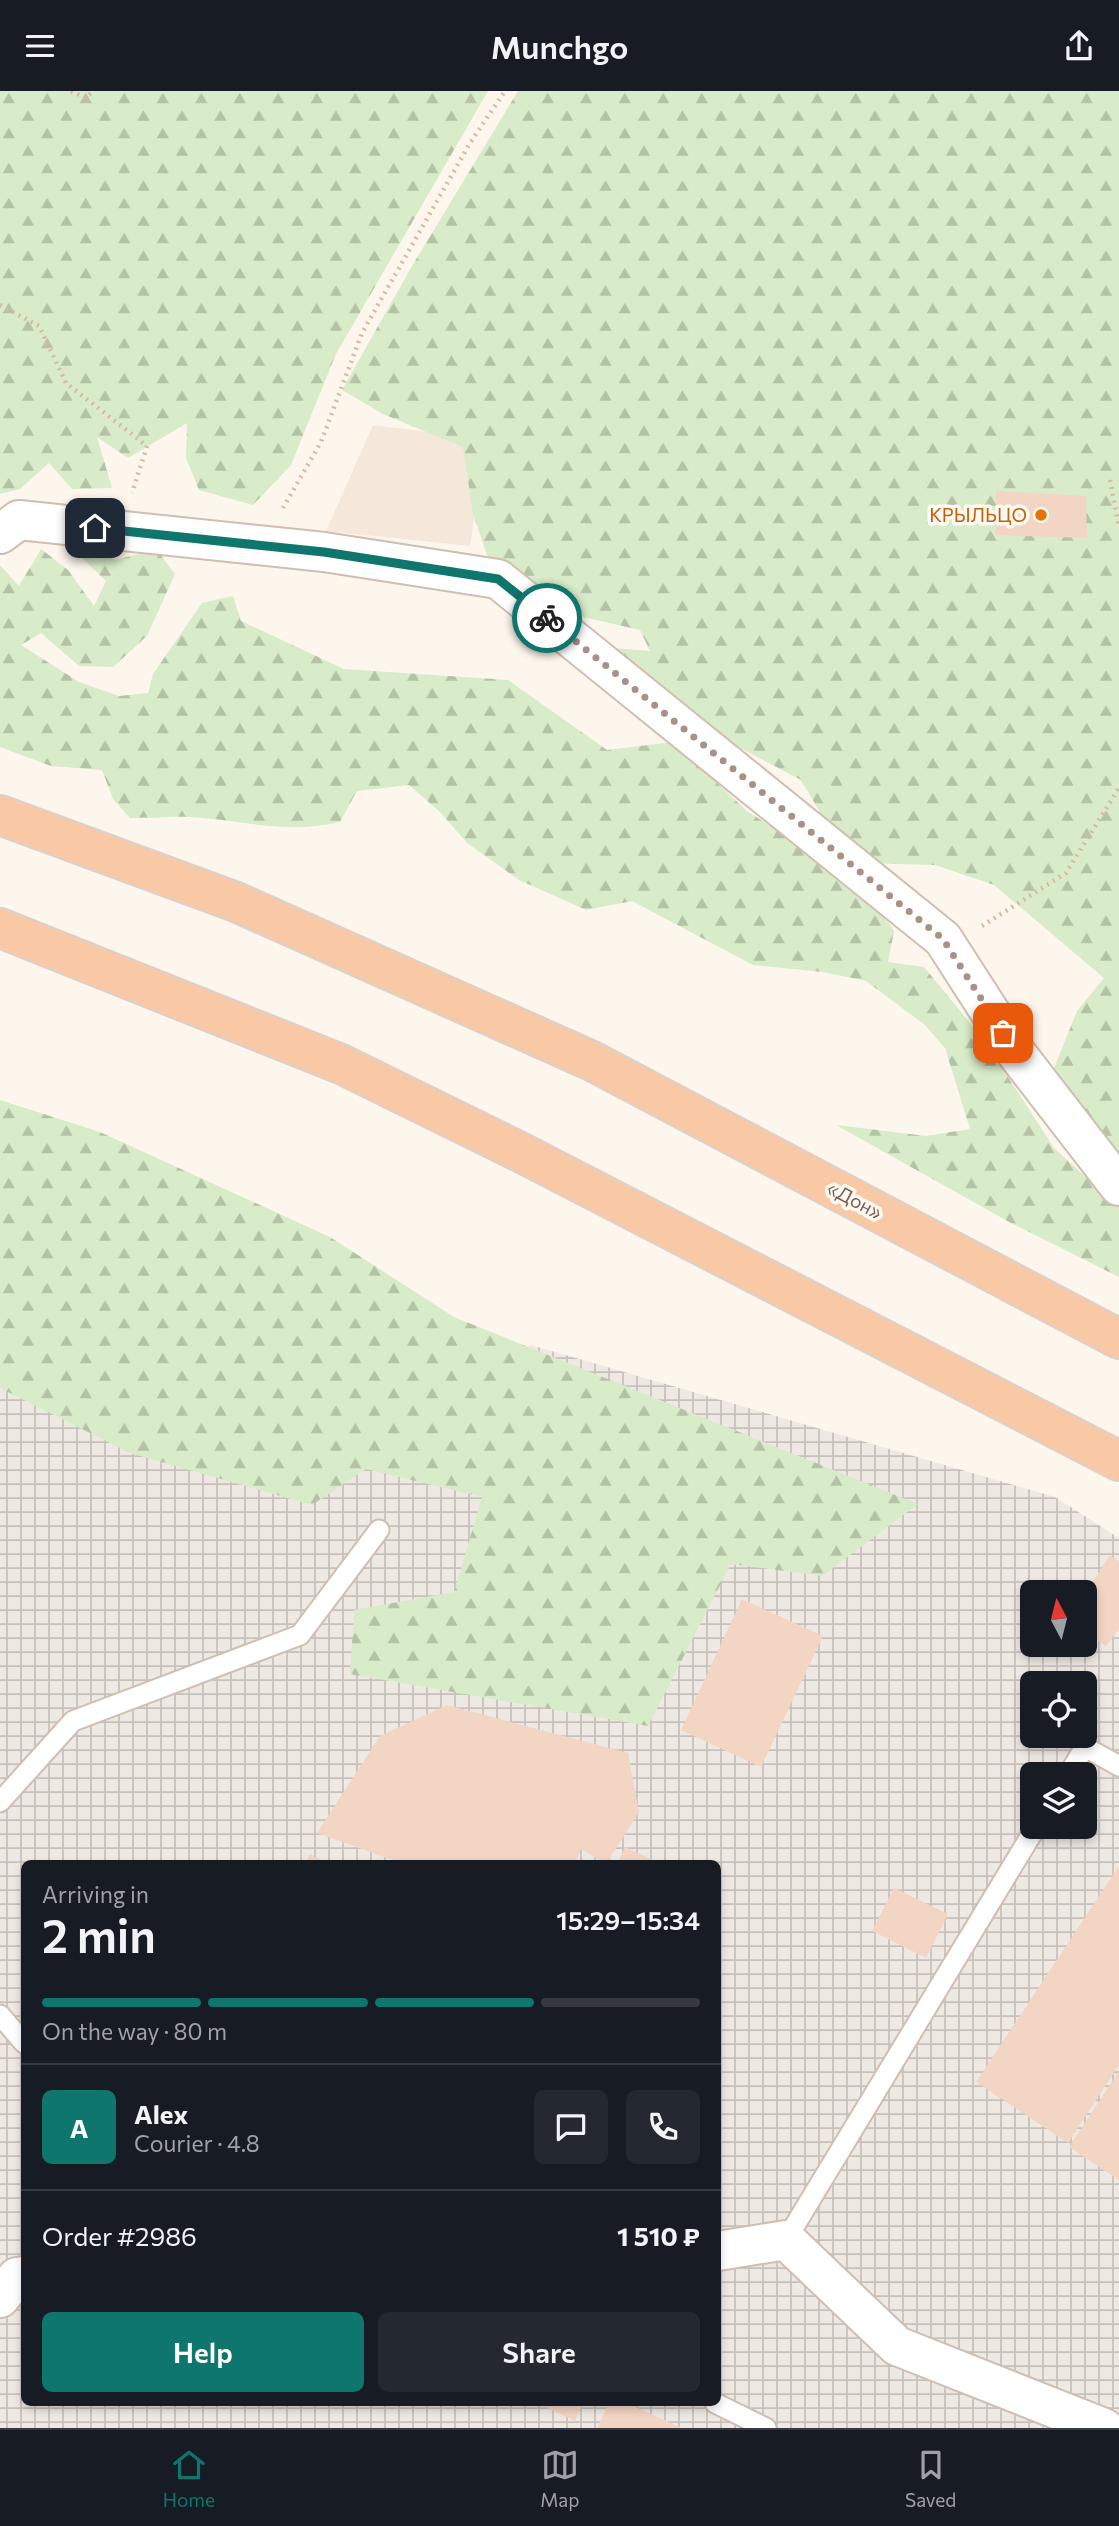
<!DOCTYPE html>
<meta charset="utf-8">
<style>
:root{--surface:#171b24;--page:#242831;--text:#f1f3f6;--muted:#9ea1a6;--line:#363941;--accent:#0f766e}
body{margin:0;font-family:Commissioner,sans-serif;background:var(--page);color:var(--text);height:100vh;display:flex;flex-direction:column;font-size:26px;white-space:nowrap}
*{box-sizing:border-box;margin:0}
p{font-size:23px;color:var(--muted)}
.icon{flex:none;width:38px;height:38px;fill:none;stroke:currentColor;stroke-width:2;stroke-linecap:round;stroke-linejoin:round}
.map{position:relative;flex:1;overflow:hidden}
.details{position:absolute;left:21px;top:1769px;width:700px;height:546px;display:flex;flex-direction:column;background:var(--surface);border-radius:10px;box-shadow:0 4px 10px #0003}
.details>*{flex:none}
.needle{width:46px;rotate:353deg}
.controls{position:absolute;left:1020px;top:1489px;display:grid;gap:14px}
.controls a{display:grid;place-items:center;width:77px;height:77px;border-radius:10px;background:var(--surface);box-shadow:0 4px 10px #0003;font-size:35px}
.pin{position:absolute;display:grid;place-items:center;width:60px;height:60px;color:#fff;margin:-30px;border-radius:14px;box-shadow:0 4px 10px #0006}
.courier{position:absolute;display:grid;place-items:center;width:70px;height:70px;margin:-35px;border:5px solid #0f766e;border-radius:50%;background:#fff;color:#222;box-shadow:0 2px 9px #0007}
.headline em{font-style:normal;font-weight:600}
.headline div{display:flex;flex-direction:column-reverse}
.headline{display:flex;align-items:center;justify-content:space-between;height:119px;padding:0 21px}
h1{font-size:46px;font-weight:600;line-height:52px}
.bar{display:grid;grid-template-columns:repeat(4,1fr);gap:10px 7px;align-content:center;height:84px;padding:0 21px}
.bar i{height:9px;border-radius:5px;background:var(--line)}
.bar .on{background:var(--accent)}
.bar p{grid-column:span 4}
.line{display:flex;align-items:center;gap:18px;padding:0 21px;border-top:2px solid var(--line)}
.line div{flex:1}
.round{display:grid;place-items:center;flex:none;width:74px;height:74px;border-radius:10px;background:var(--page)}
.primary-button{display:flex;gap:14px;margin-top:auto;padding:14px 21px}
.primary-button a{flex:1;height:80px;border-radius:10px;background:var(--accent);color:#fff;font-size:28px;font-weight:600;line-height:80px;text-align:center}
.primary-button a+a{background:var(--page);color:var(--text)}
header{display:flex;justify-content:space-between;align-items:center;height:91px;padding:0 21px;background:var(--surface);font-size:32px;font-weight:600}
.dock{display:flex;justify-content:space-around;align-items:center;height:98px;border-top:2px solid var(--line);background:var(--surface);font-size:19px;color:var(--muted)}
.dock a{display:grid;justify-items:center;gap:4px}
.dock .on{color:var(--accent)}
.map>svg:first-child{display:block}
</style>
<header><svg class="icon" aria-label="menu" viewBox="0 0 24 24"><path d="M4 6h16M4 12h16M4 18h16"/></svg>Munchgo<svg class="icon" aria-label="share" viewBox="0 0 24 24"><path d="M12 15V3M7 8l5-5 5 5M5 13v7h14v-7"/></svg></header>
<div class="map">
<svg width="1119" height="2337" viewBox="0 0 1119 2337">
<defs>
<pattern id="industrial-grid" width="8" height="8" patternUnits="userSpaceOnUse" patternTransform="scale(1.75)"><rect width="8" height="8" fill="#efe9e4"/><path d="M0 4h8M4 0v8" fill="none" stroke="#c7c0bb"/></pattern>
<pattern id="forest-firs" width="22" height="20" patternUnits="userSpaceOnUse" patternTransform="scale(1.75)"><rect width="22" height="20" fill="#d8ecc9"/><path d="M5 1l3.5 6h-7zM16 11l3.5 6h-7z" fill="#b4c2a5"/></pattern>
</defs>
<rect width="100%" height="100%" fill="#fdf6ec"/>
<!-- residential -->
<path fill="#f5e8da" d="M373,334L486,348L470,455L326,440Z"/>
<!-- industrial -->
<path fill="url(#industrial-grid)" fill-rule="evenodd" d="M0,1216L390,1338L531,1254L1055,1406L1119,1447V2337H0ZM1032,1502H1085V1554H1032ZM1032,1592H1085V1645H1032ZM1032,1684H1085V1736H1032ZM24,1773H718V2312H24Z"/>
<!-- forest -->
<path fill="url(#forest-firs)" d="M0,0H488L336,263L291,374L253,414L199,399L186,367L187,332L128,367L97,346L112,397L72,398L49,372L20,398L0,403Z
M518,0H1119V1062L1099,1053L1050,987L1077,920L1104,887L994,794L935,774L863,772L835,747L801,689L729,651L600,556L650,560L640,539L544,517L522,493L487,464L473,423L463,356L383,323L342,299L412,175Z
M78,452L116,469L156,458L175,483L147,545L113,576L79,575L41,542L21,554L79,591L119,605L148,602L153,583L202,512L233,505L241,530L344,578L508,589L607,659L673,651L747,720L815,764L872,808L894,840L888,871L924,876L984,949L1054,1057L1119,1116V1186L1011,1132L836,1034L926,1045L970,1038L945,957L925,934L866,890L823,881L753,874L632,810L586,819L519,789L467,752L440,721L409,694L357,700L340,731C281,744 246,729 189,726C170,725 149,727 130,727L113,708L102,679L51,675L0,656V474L19,495L41,458L68,479L94,515L106,490L83,468Z
M0,1009L100,1041L330,1146L454,1226L918,1413L822,1485L731,1473L648,1635L350,1583L354,1519L454,1501L482,1406L366,1378L312,1414L130,1362L0,1297Z"/>
<!-- building -->
<path fill="#f3d5c3" d="M996,400L1086,405L1087,447L995,444Z
M1110,1464L1119,1470V1538L1106,1555L1085,1542V1502Z
M742,1508L823,1545L761,1676L681,1639Z
M447,1614L628,1662L639,1721L606,1773L581,1758L575,1773H404L317,1742L380,1645Z
M625,1756L661,1773H617Z
M310,1763L329,1773H305Z
M1119,1775V1974L1068,2052L976,1991Z
M894,1797L948,1823L926,1867L872,1840Z
M1119,1980V2089L1069,2056Z
M537,2312H583L575,2330Z
M609,2312H627L682,2337H597Z"/>
<g fill="none" stroke-linecap="round" stroke-linejoin="round">
<defs>
<path id="service" d="M1068,1684L1085,1656L1119,1675
M0,1711L73,1630L300,1544L379,1439
M0,1924L24,1952
M786,2149L1036,1736
M715,2312L766,2337"/>
<path id="minor" d="M0,443L19,429L324,461L498,488L943,848L1017,963L1119,1095
M718,2160L786,2149L897,2255L1104,2337
M0,2207L17,2186L24,2185"/>
<path id="trunk" d="M0,724L236,811L592,970L1119,1248
M0,837L341,973L522,1062L1119,1370"/>
</defs>
<!-- service casing -->
<use href="#service" stroke="#d1beb0" stroke-width="23"/>
<!-- minor casing -->
<use href="#minor" stroke="#d1beb0" stroke-width="42"/>
<!-- trunk casing -->
<use href="#trunk" stroke="#dad1cd" stroke-width="42"/>
<!-- path -->
<path stroke="#d9b8a5" stroke-width="4.5" stroke-dasharray="2 5" stroke-linecap="butt" d="M71,0L86,7L93,0
M0,214L39,235L66,292L147,355L132,402
M1110,389L1119,436
M283,417L321,351L362,242L470,52L505,0
M982,835L1066,782L1119,697"/>
<!-- service -->
<use href="#service" stroke="#fff" stroke-width="19"/>
<!-- minor -->
<use href="#minor" stroke="#fff" stroke-width="38"/>
<!-- trunk -->
<use href="#trunk" stroke="#f9c8a4" stroke-width="38"/>
</g>
<g fill="none" stroke-linecap="round" stroke-linejoin="round">
<!-- done -->
<path stroke="#a89285" stroke-width="7" stroke-dasharray="0 12.6" d="M547,527L943,848L1003,942"/>
<!-- route -->
<path stroke="#0f766e" stroke-width="9" d="M95,437L324,461L498,488L547,527"/>
</g>
<!-- markers -->
<circle fill="#e8710a" stroke="#fffaf3" stroke-width="2.5" cx="1041" cy="424" r="7"/>
<g text-anchor="middle" stroke-width="7" stroke-linejoin="round" paint-order="stroke">
<!-- food labels -->
<g font-size="19" fill="#c56008" stroke="#fffaf3" text-anchor="end">
<text x="1027" y="431">КРЫЛЬЦО</text>
</g>
<!-- street labels -->
<g font-size="19" fill="#7a5c4d" stroke="#fffaf3">
<text transform="translate(855 1109) rotate(28)" y="7">«Дон»</text>
</g>
</g>
</svg>
<div class="controls">
<a><svg class="needle" viewBox="-14 -14 28 28"><path d="M0-13l5 13h-10z" fill="#e53935"/><path d="M0 13l5-13h-10z" fill="#9ea1a6"/></svg></a>
<a><svg class="icon" aria-label="locate" viewBox="0 0 24 24"><circle cx="12" cy="12" r="6"/><path d="M12 2v4M12 18v4M2 12h4M18 12h4"/></svg></a>
<a><svg class="icon" aria-label="layers" viewBox="0 0 24 24"><path d="M12 4l9 5-9 5-9-5zM3 14l9 5 9-5"/></svg></a>
</div>
<div class="pin" style="left:1003px;top:942px;background:#ea580c"><svg class="icon" aria-label="bag" viewBox="0 0 24 24"><path d="M5 8h14l-1 12H6zM9 8a3 3 0 0 1 6 0"/></svg></div>
<div class="pin" style="left:95px;top:437px;background:#1f2937"><svg class="icon" aria-label="home" viewBox="0 0 24 24"><path d="M3 11l9-7 9 7M6 9v11h12V9"/></svg></div>
<div class="courier" style="left:547px;top:527px"><svg class="icon" aria-label="bike" viewBox="0 0 24 24"><circle cx="6" cy="16" r="4"/><circle cx="18" cy="16" r="4"/><path d="M6 16l4-8h5l3 8M10 8l3 8H6M13 5h3"/></svg></div>
<section class="details">
<div class="headline"><div><h1>2 min</h1><p>Arriving in</p></div><em>15:29–15:34</em></div>
<div class="bar"><i class="on"></i><i class="on"></i><i class="on"></i><i></i><p>On the way · 80 m</p></div>
<div class="line" style="height:126px"><b class="round" style="background:var(--accent);color:#fff">A</b><div><b>Alex</b><p>Courier · 4.8</p></div><a class="round"><svg class="icon" aria-label="chat" viewBox="0 0 24 24"><path d="M4 5h16v11H9l-5 4z"/></svg></a><a class="round"><svg class="icon" aria-label="phone" viewBox="0 0 24 24"><path d="M5 4h4l2 5-3 2q2 4 5 5l2-3 5 2v4C11 20 4 13 5 4z"/></svg></a></div>
<div class="line" style="height:91px"><div>Order #2986</div><b>1 510 ₽</b></div>
<div class="primary-button"><a>Help</a><a>Share</a></div>
</section>
</div>
<nav class="dock">
<a class="on"><svg class="icon" aria-label="home" viewBox="0 0 24 24"><path d="M3 11l9-7 9 7M6 9v11h12V9"/></svg>Home</a>
<a><svg class="icon" aria-label="map" viewBox="0 0 24 24"><path d="M3 6l6-2 6 2 6-2v14l-6 2-6-2-6 2zM9 4v14M15 6v14"/></svg>Map</a>
<a><svg class="icon" aria-label="saved" viewBox="0 0 24 24"><path d="M7 4h10v16l-5-4-5 4z"/></svg>Saved</a>
</nav>
